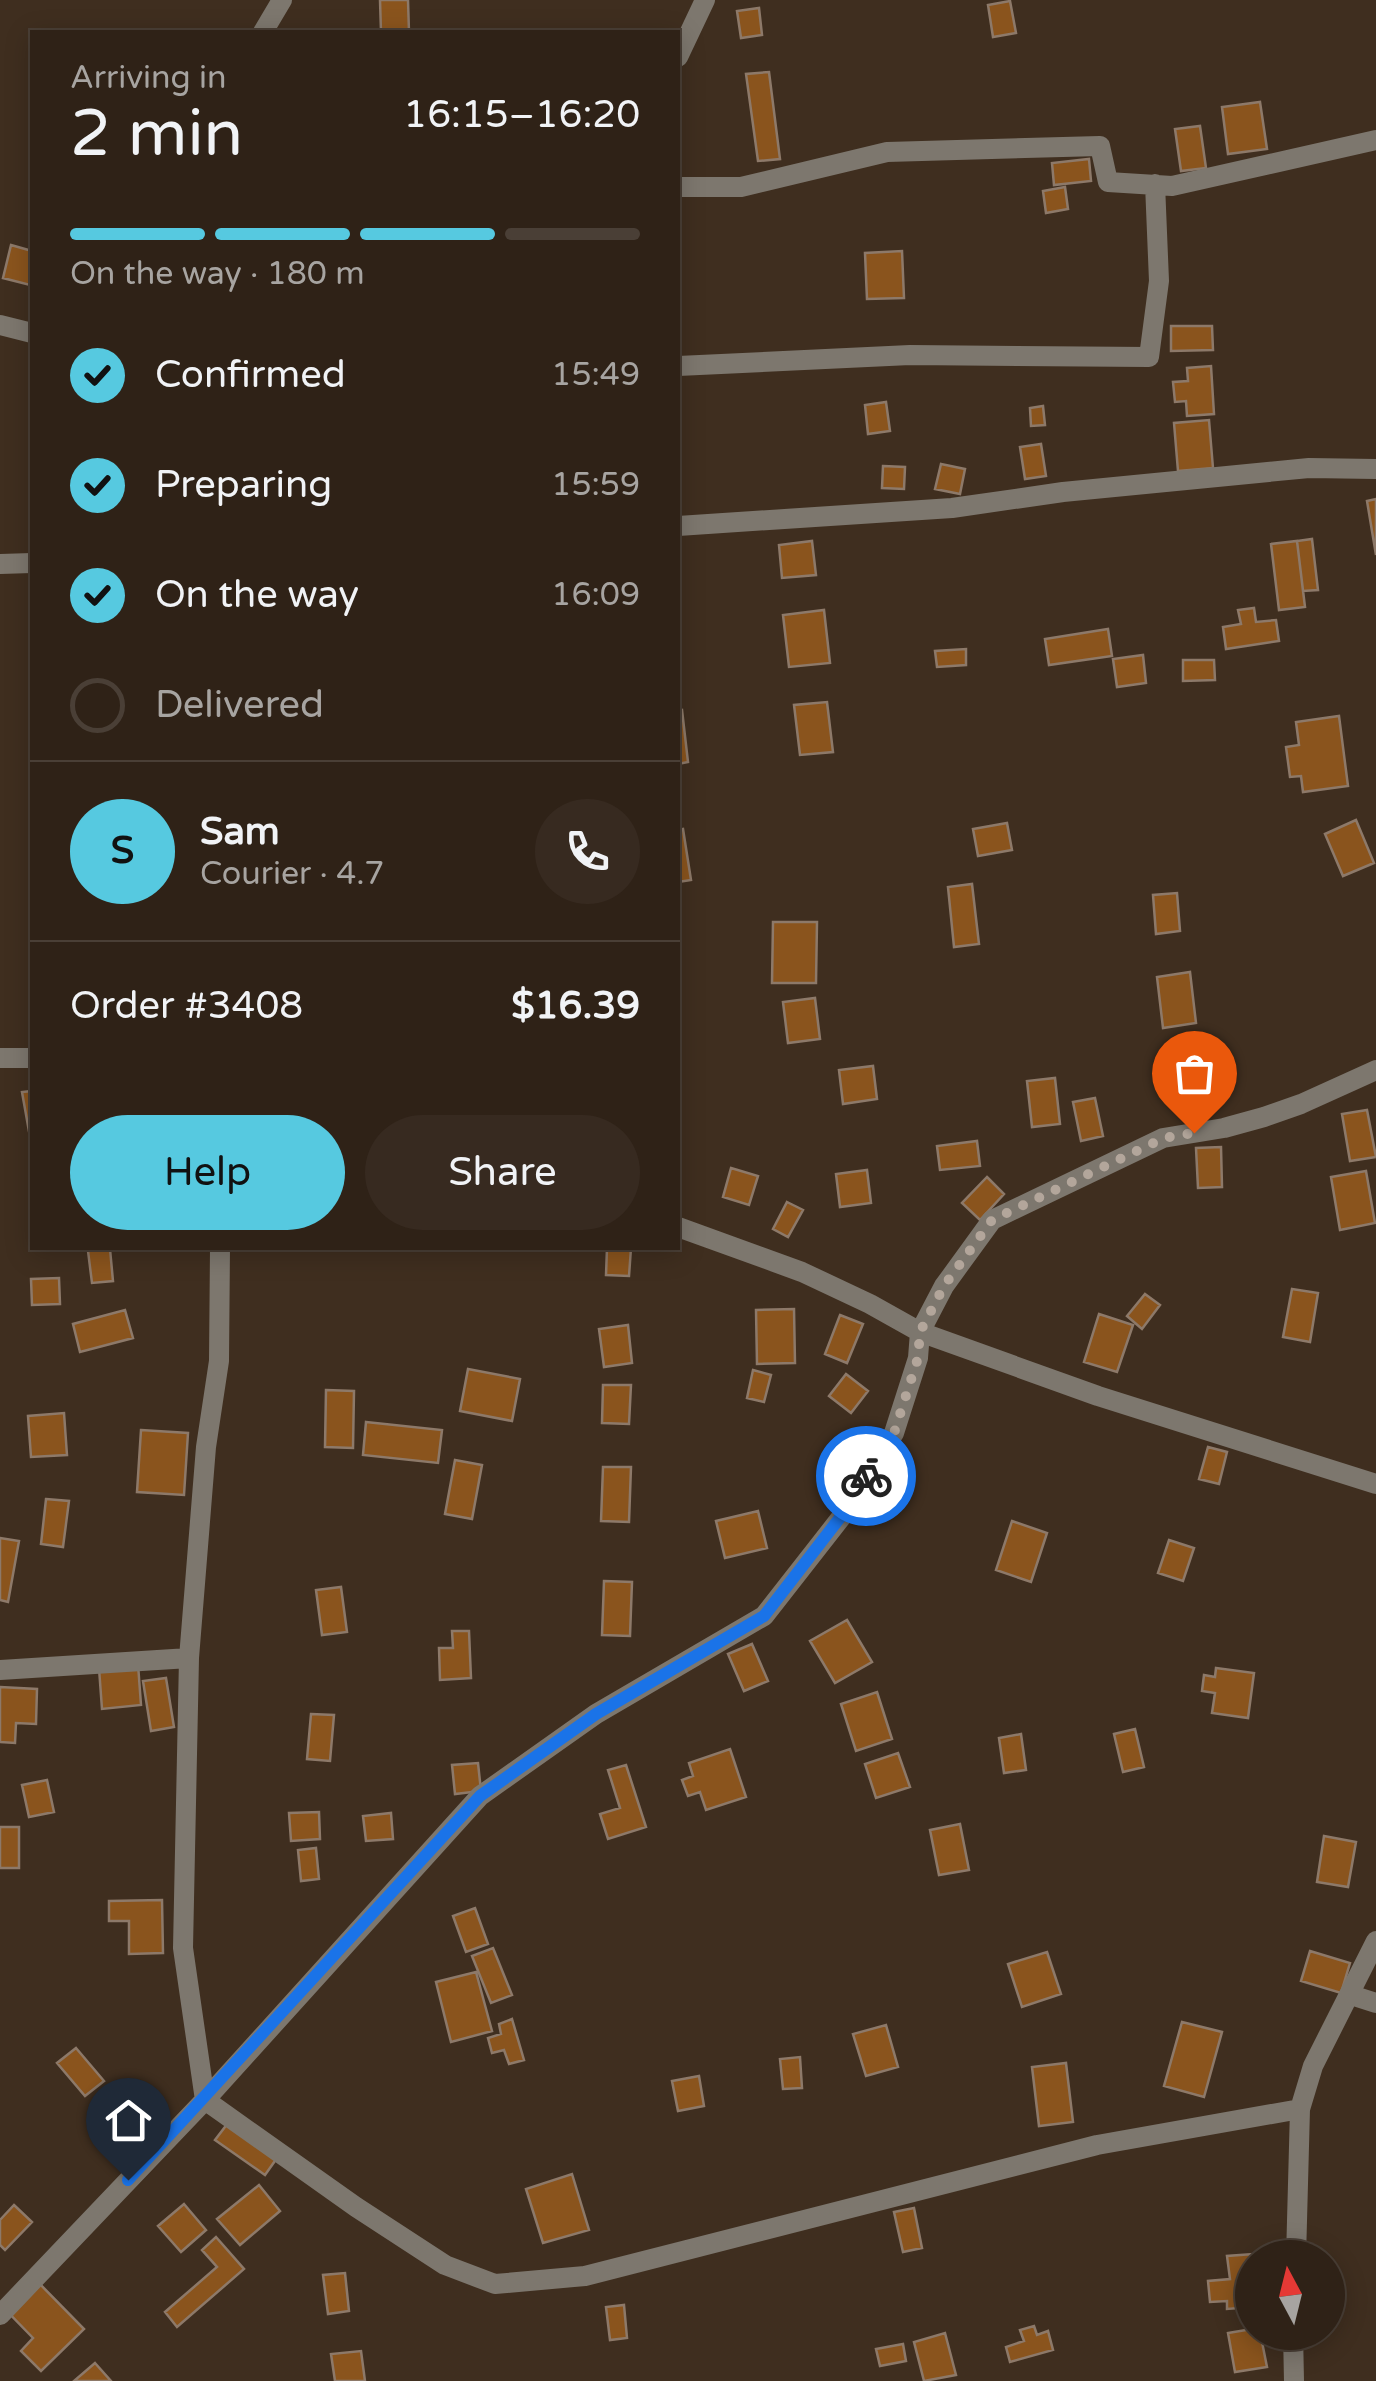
<!DOCTYPE html>
<meta charset="utf-8">
<style>
:root{--surface:#2f2217;--page:#372a20;--text:#f1f3f6;--muted:#a7a4a1;--line:#4a3f36;--accent:#56c9e0}
body{margin:0;font-family:"Varela Round",sans-serif;background:var(--page);color:var(--text);height:100vh;display:flex;flex-direction:column;font-size:38px;white-space:nowrap}
*{box-sizing:border-box;margin:0}
p{font-size:32px;color:var(--muted)}
.icon{flex:none;width:55px;height:55px;fill:none;stroke:currentColor;stroke-width:2;stroke-linecap:round;stroke-linejoin:round}
.map{position:relative;flex:1;overflow:hidden}
.side{position:absolute;left:30px;top:30px;width:650px;height:1220px;display:flex;flex-direction:column;background:var(--surface);border-radius:0px;box-shadow:0 5px 25px #0003,0 0 0 2px var(--line)}
.side>*{flex:none}
.needle{width:65px;rotate:353deg}
.controls{position:absolute;left:1235px;top:2240px;display:grid;gap:20px}
.controls a{display:grid;place-items:center;width:110px;height:110px;border-radius:50%;background:var(--surface);box-shadow:0 5px 25px #0003,0 0 0 2px var(--line);font-size:50px}
.pin{position:absolute;display:grid;place-items:center;width:85px;height:85px;color:#fff;margin:-102px -42px;border-radius:50% 50% 50% 0;rotate:-45deg;box-shadow:0 0 10px #0007}
.pin .icon{rotate:45deg}
.courier{position:absolute;display:grid;place-items:center;width:100px;height:100px;margin:-50px;border:8px solid #1a73e8;border-radius:50%;background:#fff;color:#222;box-shadow:0 2px 12px #0007}
.head em{font-style:normal;font-weight:600}
.head div{display:flex;flex-direction:column-reverse}
.head{display:flex;align-items:center;justify-content:space-between;height:170px;padding:0 40px}
h1{font-size:65px;font-weight:600;line-height:75px}
.bar{display:grid;grid-template-columns:repeat(4,1fr);gap:15px 10px;align-content:center;height:120px;padding:0 40px}
.bar i{height:12px;border-radius:8px;background:var(--line)}
.bar .selected{background:var(--accent)}
.bar p{grid-column:span 4}
.line{display:flex;align-items:center;gap:25px;padding:0 40px;border-top:2px solid var(--line)}
.line div{flex:1}
.round{display:grid;place-items:center;flex:none;width:105px;height:105px;border-radius:52px;background:var(--page)}
ol{padding:0 40px;list-style:none}
li{display:flex;align-items:center;gap:30px;height:110px}
li p{margin-inline-start:auto}
li .icon{padding:10px;border-radius:50%;background:var(--accent);color:#111;stroke-width:4}
li:last-child{color:var(--muted)}
li i{width:55px;height:55px;border:5px solid var(--line);border-radius:50%}
.primary-button{display:flex;gap:20px;margin-top:auto;padding:20px 40px}
.primary-button a{flex:1;height:115px;border-radius:60px;background:var(--accent);color:#111;font-size:40px;font-weight:600;line-height:115px;text-align:center}
.primary-button a+a{background:var(--page);color:var(--text)}
.map>svg:first-child{display:block}
</style>
<div class="map">
<svg width="1376" height="2381" viewBox="0 0 1376 2381">
<rect width="100%" height="100%" fill="#3f2e1f"/>
<!-- building -->
<path fill="#8a541d" stroke="#8d7969" stroke-width="2.5" d="M380,0H408L409,32H381Z
M1010,1L1016,33L993,37L988,5Z
M759,8L762,35L741,38L737,11Z
M769,72L780,159L758,161L746,74Z
M1260,102L1267,149L1228,154L1222,107Z
M1200,126L1206,168L1181,171L1175,129Z
M1089,159L1091,181L1054,185L1052,163Z
M1065,187L1068,209L1046,213L1043,191Z
M11,245L32,251L30,285L3,278Z
M902,251L904,298L867,299L865,253Z
M1171,326H1212L1213,350L1171,351Z
M1211,366L1214,414L1187,416L1186,401L1175,402L1173,382L1188,381L1187,368Z
M886,402L890,431L868,434L865,405Z
M1043,406L1045,425L1031,426L1030,408Z
M1209,420L1213,468L1178,471L1174,423Z
M1041,444L1046,476L1025,479L1020,447Z
M941,464L965,469L960,494L935,489Z
M883,466L905,467L904,489L882,488Z
M1376,499V555L1367,501Z
M1312,539L1318,590L1303,591L1297,541Z
M812,541L816,575L782,578L779,545Z
M1297,541L1305,607L1279,610L1271,544Z
M1254,608L1256,622L1276,620L1279,641L1226,649L1223,627L1241,624L1238,610Z
M824,610L830,663L789,667L783,615Z
M1108,629L1112,656L1049,665L1045,639Z
M966,649V665L937,667L935,651Z
M1143,655L1146,683L1117,687L1113,659Z
M1183,660H1214L1215,680L1183,681Z
M827,702L833,752L800,755L794,705Z
M682,710L688,762L678,764V711Z
M1339,716L1348,786L1303,792L1301,776L1290,777L1286,747L1299,745L1296,722Z
M1356,820L1374,863L1343,876L1325,834Z
M1007,823L1012,850L978,856L973,829Z
M683,829L691,880L678,882V830Z
M972,884L979,944L954,947L948,887Z
M1177,893L1180,931L1156,934L1153,895Z
M773,922H817L816,983H772Z
M1190,972L1196,1023L1163,1028L1157,977Z
M815,998L820,1039L788,1043L783,1002Z
M873,1066L877,1099L843,1104L839,1070Z
M1055,1078L1060,1124L1032,1127L1027,1081Z
M32,1091V1137H30L22,1092Z
M1095,1098L1103,1136L1081,1141L1073,1102Z
M1367,1110L1376,1157L1350,1161L1342,1114Z
M977,1141L980,1166L940,1170L937,1146Z
M1221,1147L1222,1187L1198,1188L1196,1148Z
M731,1168L758,1176L749,1205L723,1197Z
M867,1170L871,1203L840,1207L836,1174Z
M1366,1171L1375,1223L1340,1230L1331,1177Z
M987,1177L1004,1194L980,1220L962,1203Z
M787,1202L803,1210L788,1237L773,1229Z
M607,1248H631L629,1276L606,1275Z
M110,1249L113,1281L92,1283L88,1251Z
M59,1278L60,1304L32,1305L31,1279Z
M1292,1289L1318,1293L1310,1342L1283,1337Z
M1145,1294L1160,1305L1142,1329L1127,1316Z
M794,1309L795,1363L757,1364L756,1310Z
M125,1310L133,1338L80,1352L73,1324Z
M1099,1314L1133,1325L1117,1372L1084,1362Z
M840,1315L863,1324L847,1363L825,1354Z
M628,1325L632,1363L604,1367L599,1329Z
M468,1369L520,1379L512,1421L460,1411Z
M753,1370L771,1375L764,1402L747,1398Z
M846,1374L868,1391L851,1413L829,1396Z
M603,1385H631L629,1424L602,1423Z
M326,1390L354,1391L353,1448L325,1447Z
M64,1413L67,1455L31,1457L28,1416Z
M366,1422L442,1430L438,1463L363,1455Z
M141,1430L188,1433L184,1495L137,1492Z
M1208,1447L1227,1452L1219,1484L1199,1479Z
M455,1460L482,1465L472,1519L445,1514Z
M603,1467H631L629,1522L601,1521Z
M46,1499L69,1501L63,1547L41,1544Z
M758,1511L767,1548L725,1558L716,1521Z
M1012,1521L1047,1533L1031,1582L996,1570Z
M0,1538L19,1541L8,1602L0,1600Z
M1169,1540L1194,1548L1183,1581L1158,1573Z
M604,1581L632,1582L630,1636L602,1635Z
M341,1587L347,1632L322,1635L316,1590Z
M847,1620L872,1662L835,1683L810,1641Z
M452,1631H469L471,1678L440,1680L439,1648H453Z
M752,1644L768,1681L744,1691L728,1654Z
M138,1664L141,1705L102,1709L99,1668Z
M1216,1668L1254,1673L1248,1718L1212,1713L1215,1693L1202,1691L1204,1675L1215,1677Z
M166,1678L174,1727L151,1731L143,1681Z
M0,1687L37,1689L36,1724L16,1723L15,1743L0,1742Z
M877,1692L892,1739L856,1751L841,1704Z
M311,1714L334,1715L330,1761L307,1759Z
M1135,1729L1144,1767L1123,1772L1114,1734Z
M1021,1734L1026,1770L1004,1773L999,1738Z
M730,1749L746,1797L706,1810L700,1792L688,1796L682,1780L693,1776L689,1763Z
M898,1753L910,1787L876,1798L865,1764Z
M478,1763L481,1791L455,1794L452,1765Z
M626,1765L646,1827L608,1839L600,1814L620,1808L608,1770Z
M47,1780L54,1812L29,1817L22,1785Z
M319,1812L320,1839L291,1841L289,1813Z
M391,1813L393,1839L366,1841L363,1816Z
M960,1824L969,1870L939,1875L930,1830Z
M0,1827H19V1868H0Z
M1324,1836L1356,1842L1348,1887L1317,1882Z
M316,1848L319,1879L301,1881L298,1850Z
M162,1900L163,1953L129,1954V1921H109V1901Z
M475,1908L488,1944L466,1952L453,1916Z
M493,1948L512,1995L491,2003L472,1956Z
M1310,1951L1350,1963L1341,1993L1301,1981Z
M1047,1952L1061,1994L1022,2007L1008,1964Z
M476,1972L492,2031L451,2042L436,1982Z
M512,2019L524,2060L509,2064L504,2050L492,2053L488,2038L501,2034L499,2024Z
M1182,2022L1222,2032L1204,2097L1164,2086Z
M886,2025L898,2067L866,2076L853,2034Z
M76,2048L104,2081L85,2096L57,2063Z
M800,2057L802,2088L783,2089L780,2059Z
M1066,2063L1073,2122L1039,2126L1032,2067Z
M699,2076L704,2106L678,2111L672,2081Z
M228,2123L277,2158L265,2175L215,2140Z
M572,2174L589,2230L543,2243L526,2189Z
M259,2185L280,2211L240,2245L217,2219Z
M184,2204L206,2230L181,2252L158,2226Z
M14,2205L32,2222L5,2250L0,2245V2220Z
M914,2208L922,2248L903,2252L894,2212Z
M216,2237L244,2269L177,2327L165,2312L217,2267L202,2250Z
M1267,2253L1268,2258H1252V2307L1227,2309V2301L1210,2302L1208,2281L1230,2279L1227,2256Z
M345,2273L349,2311L328,2314L323,2275Z
M32,2276L84,2329L41,2371L21,2351L33,2338L1,2305Z
M624,2305L627,2338L610,2340L606,2307Z
M1034,2326L1037,2335L1048,2331L1053,2350L1010,2362L1006,2347L1024,2341L1020,2330Z
M1252,2329V2332H1260L1267,2367L1235,2372L1228,2333Z
M945,2333L956,2375L924,2381L914,2342Z
M903,2344L906,2361L880,2366L876,2349Z
M361,2351L365,2381H335L331,2354Z
M95,2363L111,2381H74Z"/>
<g fill="none" stroke-linecap="round" stroke-linejoin="round">
<!-- minor -->
<path stroke="#7d776e" stroke-width="20" d="M263,32L282,0
M678,57L705,0
M678,187H741L887,152L1100,146L1108,182L1172,186L1376,140
M0,325L32,333
M678,366L910,355L1149,357L1159,281L1155,184
M678,526L952,508L1063,492L1309,468L1376,469
M0,564L32,563
M0,1058H32
M678,1227L802,1272L870,1304L920,1332L1098,1396L1376,1484
M189,1658L206,1447L219,1361L220,1248
M0,1670L189,1658L183,1948L205,2100L356,2207L445,2265L495,2284L585,2276L1097,2145L1300,2109
M1351,1995L1376,2003
M1296,2258L1300,2109L1313,2066L1376,1941
M0,2315L205,2100L480,1796L596,1714L764,1616L843,1515L894,1433L918,1358L920,1332L944,1286L992,1220L1163,1138L1224,1128L1264,1117L1301,1104L1376,1070
M1293,2332L1294,2381"/>
</g>
<g fill="none" stroke-linecap="round" stroke-linejoin="round">
<!-- done -->
<path stroke="#b3a69b" stroke-width="10" stroke-dasharray="0 18" d="M866,1476L894,1433L918,1358L920,1332L944,1286L992,1220L1164,1138L1194,1133"/>
<!-- route -->
<path stroke="#1a73e8" stroke-width="12" d="M128,2180L480,1796L596,1714L764,1616L842,1515L866,1476"/>
</g>
</svg>
<div class="controls">
<a><svg class="needle" viewBox="-14 -14 28 28"><path d="M0-13l5 13h-10z" fill="#e53935"/><path d="M0 13l5-13h-10z" fill="#a7a4a1"/></svg></a>
</div>
<div class="pin" style="left:1194px;top:1133px;background:#ea580c"><svg class="icon" aria-label="bag" viewBox="0 0 24 24"><path d="M5 8h14l-1 12H6zM9 8a3 3 0 0 1 6 0"/></svg></div>
<div class="pin" style="left:128px;top:2180px;background:#1f2937"><svg class="icon" aria-label="home" viewBox="0 0 24 24"><path d="M3 11l9-7 9 7M6 9v11h12V9"/></svg></div>
<div class="courier" style="left:866px;top:1476px"><svg class="icon" aria-label="bike" viewBox="0 0 24 24"><circle cx="6" cy="16" r="4"/><circle cx="18" cy="16" r="4"/><path d="M6 16l4-8h5l3 8M10 8l3 8H6M13 5h3"/></svg></div>
<section class="side">
<div class="head"><div><h1>2 min</h1><p>Arriving in</p></div><em>16:15–16:20</em></div>
<div class="bar"><i class="selected"></i><i class="selected"></i><i class="selected"></i><i></i><p>On the way · 180 m</p></div>
<ol>
<li><svg class="icon" aria-label="check" viewBox="0 0 24 24"><path d="M5 12l5 5 9-10"/></svg>Confirmed<p>15:49</p></li>
<li><svg class="icon" aria-label="check" viewBox="0 0 24 24"><path d="M5 12l5 5 9-10"/></svg>Preparing<p>15:59</p></li>
<li><svg class="icon" aria-label="check" viewBox="0 0 24 24"><path d="M5 12l5 5 9-10"/></svg>On the way<p>16:09</p></li>
<li><i></i>Delivered</li>
</ol>
<div class="line" style="height:180px"><b class="round" style="background:var(--accent);color:#111">S</b><div><b>Sam</b><p>Courier · 4.7</p></div><a class="round"><svg class="icon" aria-label="phone" viewBox="0 0 24 24"><path d="M5 4h4l2 5-3 2q2 4 5 5l2-3 5 2v4C11 20 4 13 5 4z"/></svg></a></div>
<div class="line" style="height:130px"><div>Order #3408</div><b>$16.39</b></div>
<div class="primary-button"><a>Help</a><a>Share</a></div>
</section>
</div>
